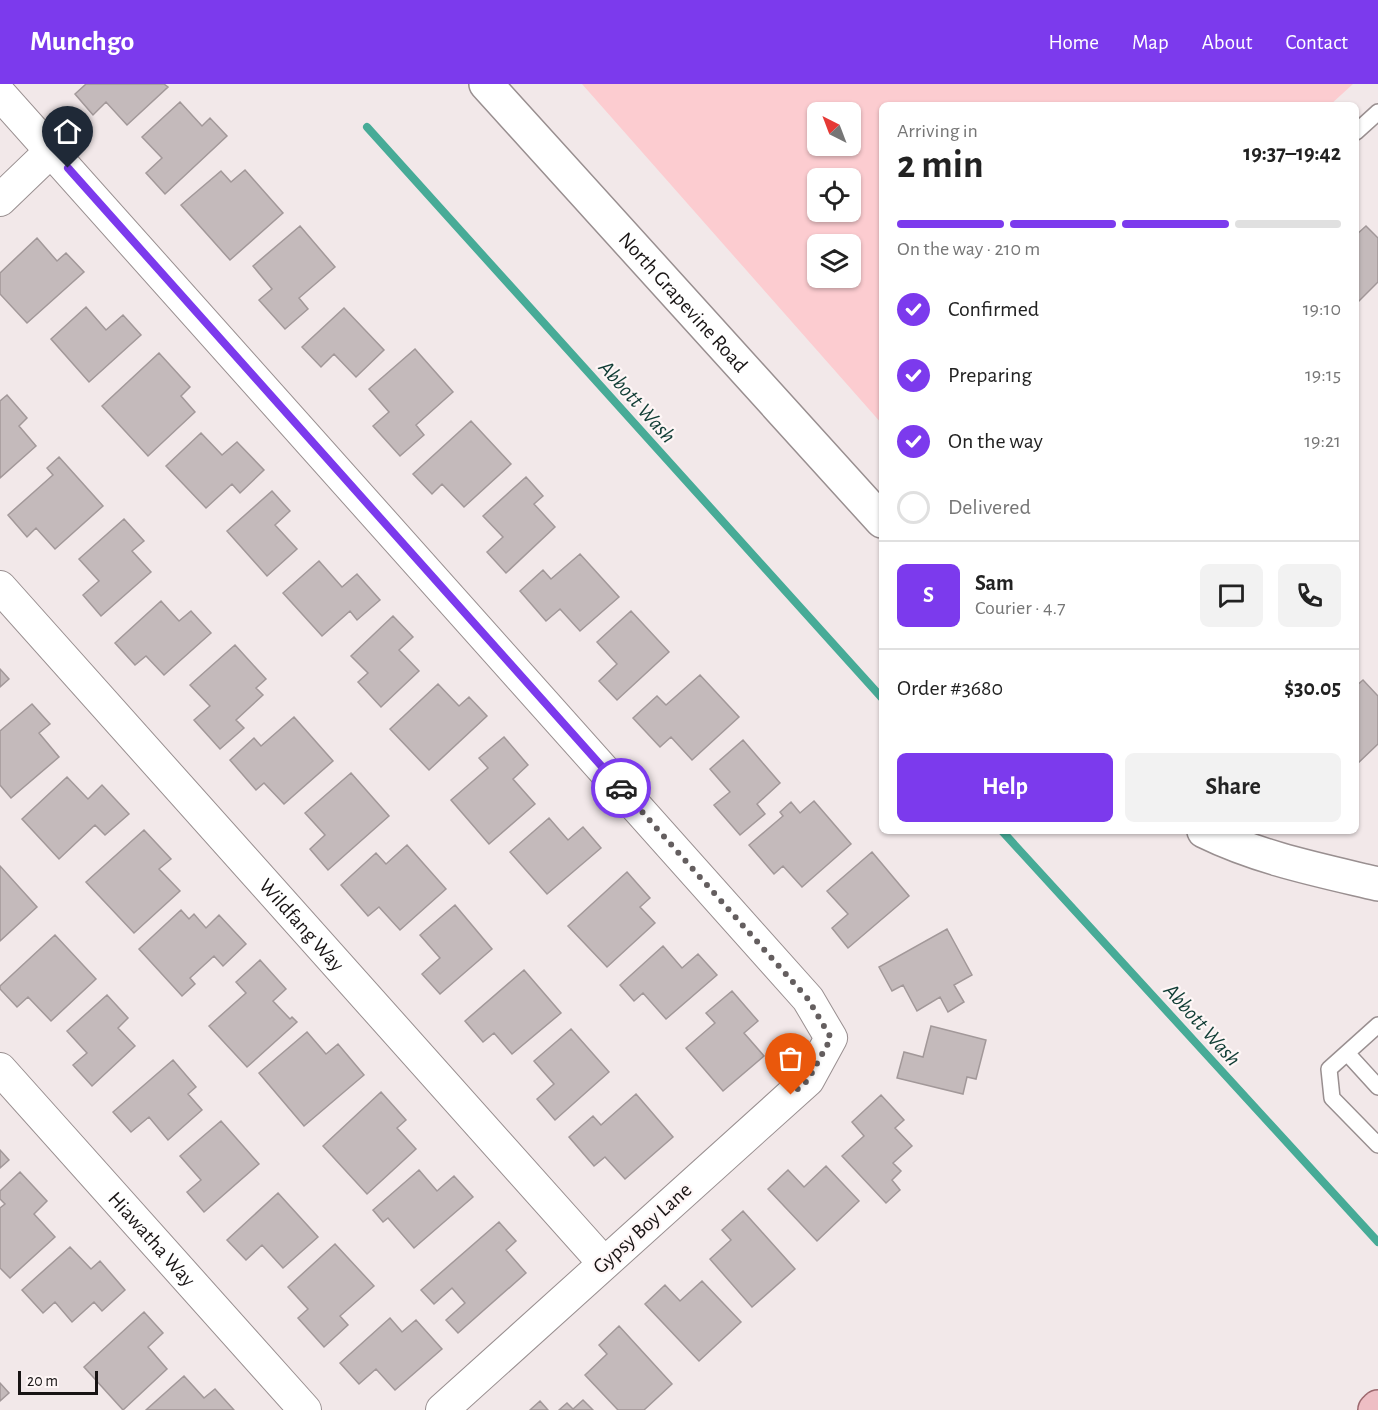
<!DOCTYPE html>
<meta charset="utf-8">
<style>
:root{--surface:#fff;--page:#f2f2f2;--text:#222;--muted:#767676;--line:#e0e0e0;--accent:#7c3aed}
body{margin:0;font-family:"Alegreya Sans",sans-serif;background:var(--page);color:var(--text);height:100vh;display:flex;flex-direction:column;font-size:22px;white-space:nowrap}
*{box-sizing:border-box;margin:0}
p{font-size:20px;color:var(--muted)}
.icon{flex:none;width:33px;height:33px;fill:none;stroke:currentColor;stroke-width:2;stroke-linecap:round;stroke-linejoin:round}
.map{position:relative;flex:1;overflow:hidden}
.sheet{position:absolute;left:879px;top:18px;width:480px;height:732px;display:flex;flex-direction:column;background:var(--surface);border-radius:9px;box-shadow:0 2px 4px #0004}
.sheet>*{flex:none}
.needle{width:39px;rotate:318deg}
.buttons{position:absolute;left:807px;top:18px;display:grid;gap:12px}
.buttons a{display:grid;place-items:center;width:54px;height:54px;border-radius:9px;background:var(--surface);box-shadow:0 2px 4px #0004;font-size:30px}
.scale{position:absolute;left:18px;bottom:15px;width:80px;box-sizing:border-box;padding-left:6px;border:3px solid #181414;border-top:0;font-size:16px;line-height:21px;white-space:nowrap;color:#181414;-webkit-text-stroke:4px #fef6f6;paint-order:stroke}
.pin{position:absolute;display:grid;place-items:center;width:51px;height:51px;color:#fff;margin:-62px -26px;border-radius:50% 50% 50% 0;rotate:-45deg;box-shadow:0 0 6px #0007}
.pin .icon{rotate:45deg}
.courier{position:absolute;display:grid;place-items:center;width:60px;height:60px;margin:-30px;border:4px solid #7c3aed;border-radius:50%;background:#fff;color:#222;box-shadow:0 2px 8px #0007}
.headline em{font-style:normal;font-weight:600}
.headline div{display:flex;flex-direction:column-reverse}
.headline{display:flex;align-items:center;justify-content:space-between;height:102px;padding:0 18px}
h1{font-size:39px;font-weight:600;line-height:45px}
.bar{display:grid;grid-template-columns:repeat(4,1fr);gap:9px 6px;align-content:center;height:72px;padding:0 18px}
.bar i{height:8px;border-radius:4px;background:var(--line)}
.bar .selected{background:var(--accent)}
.bar p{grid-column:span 4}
.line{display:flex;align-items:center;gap:15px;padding:0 18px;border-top:2px solid var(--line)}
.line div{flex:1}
.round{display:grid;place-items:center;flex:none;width:63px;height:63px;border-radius:9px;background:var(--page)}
ol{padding:0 18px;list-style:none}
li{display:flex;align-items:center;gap:18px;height:66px}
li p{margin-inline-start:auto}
li .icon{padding:6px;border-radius:50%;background:var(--accent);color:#fff;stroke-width:4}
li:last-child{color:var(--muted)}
li i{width:33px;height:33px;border:3px solid var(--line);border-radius:50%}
.button{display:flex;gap:12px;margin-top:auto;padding:12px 18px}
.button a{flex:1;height:69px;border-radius:9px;background:var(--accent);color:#fff;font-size:24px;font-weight:600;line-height:69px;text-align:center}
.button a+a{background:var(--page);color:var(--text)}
header{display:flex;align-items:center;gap:36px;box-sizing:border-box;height:84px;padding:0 30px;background:var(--accent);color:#fff}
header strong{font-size:28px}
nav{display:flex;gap:33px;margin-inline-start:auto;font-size:21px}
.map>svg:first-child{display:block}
</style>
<header>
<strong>Munchgo</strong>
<nav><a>Home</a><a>Map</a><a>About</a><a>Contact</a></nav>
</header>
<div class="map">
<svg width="1378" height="1326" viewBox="0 0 1378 1326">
<rect width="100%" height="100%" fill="#f2e8e9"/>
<!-- green -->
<path fill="#fcccd0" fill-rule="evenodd" d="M582,0H1353L1330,21H882V340ZM818,28H850V62H818ZM818,94H850V128H818ZM818,160H850V194H818Z"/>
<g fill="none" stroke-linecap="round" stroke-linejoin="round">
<!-- stream -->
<path stroke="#47ab97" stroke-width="8" d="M367,43L882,614
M1002,747L1378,1158"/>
</g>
<!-- building -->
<path fill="#c4babb" stroke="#a29899" stroke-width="1.5" d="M86,0H164L168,3L127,41L106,18L93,31L75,10Z
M180,18L202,42L210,34L227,52L165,110L146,89L162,74L142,53Z
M245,86L283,129L230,176L181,121L221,87L231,98Z
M300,142L335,183L299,214L308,225L285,245L259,216L272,205L253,182Z
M1366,142L1378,154V198L1356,220V151Z
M37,154L57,177L66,169L84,188L27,239L0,210V189Z
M86,223L106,246L123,231L141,251L89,298L51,255Z
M344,224L384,266L356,293L334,270L321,283L302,263Z
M415,265L453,308L416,341L424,351L400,372L373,342L389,328L369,305Z
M159,269L190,303L181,312L195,328L148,372L102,322Z
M7,311L27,334L19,342L36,362L0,394V317Z
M471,337L511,380L464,423L442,400L432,410L413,390Z
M201,349L222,371L237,358L264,386L240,409L232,400L206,424L166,382Z
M59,373L103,422L55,465L36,444L27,453L8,431L53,391L47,384Z
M526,393L543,412L534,420L555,443L506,489L487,468L503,453L483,432Z
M272,407L290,427L275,441L297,465L267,492L227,447Z
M124,435L144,457L132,467L151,488L101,532L83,511L99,497L79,475Z
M580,470L619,513L580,547L560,525L546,537L520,507L543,486L551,495Z
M319,477L342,503L357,490L380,516L357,536L350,527L322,552L283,509Z
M161,517L179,537L191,527L211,549L164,591L146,572L135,581L115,559Z
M631,527L669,568L617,616L599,597L617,580L597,558Z
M393,532L413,553L399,566L419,587L381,623L358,598L368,589L351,572Z
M235,561L266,595L256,604L263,611L236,636L244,644L220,665L194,636L210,622L190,601Z
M0,585L9,595L0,603Z
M700,591L739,633L692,676L671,653L660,663L633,634L657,612L666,621Z
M1363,596L1378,612V660L1356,681V602Z
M438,600L459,622L469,613L487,632L429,686L390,645Z
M32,620L50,640L39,649L59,673L11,714L0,701V647Z
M294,633L333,677L284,720L264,699L256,706L230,676L254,654L261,662Z
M504,653L528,681L513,695L535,720L489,760L451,716L488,684L479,674Z
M743,656L780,699L757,720L765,730L740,751L714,721L730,708L710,685Z
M351,689L389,732L328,786L310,765L325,751L305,729Z
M67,693L88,715L102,701L129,730L105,751L95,741L59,775L22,735Z
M814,717L851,760L802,803L783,782L774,790L749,761L783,732L780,728L791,718L800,729Z
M549,734L568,756L583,743L601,764L547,810L510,768Z
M144,746L171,775L159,785L180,807L134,849L86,798Z
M407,761L446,805L400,846L379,823L368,832L341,801L376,769L386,780Z
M872,768L909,812L848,864L832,844L848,830L827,807Z
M0,782L37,823L0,857Z
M627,788L650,814L640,823L655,839L607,883L568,842Z
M455,821L492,865L440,910L422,890L440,874L420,851Z
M181,826L189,835L194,830L206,844L219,831L246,860L223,882L214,872L190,894L195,900L182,912L139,865Z
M947,845L972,891L954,901L964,918L948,928L940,913L917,927L903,901L892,907L879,883Z
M55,851L96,895L51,937L28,913L17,923L0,905V902Z
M663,862L682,884L698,870L717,891L666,935L643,909L634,917L620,901Z
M260,876L286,905L273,917L290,935L292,933L297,938L247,983L209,942L246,909L236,898Z
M524,886L561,929L512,970L494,949L483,958L465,937Z
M732,907L758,937L744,949L764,972L723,1007L686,964L715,939L706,929Z
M107,911L128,934L118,944L135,962L92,1002L73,981L87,969L67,947Z
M931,942L986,956L976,995L967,993L963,1010L897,994L904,968L923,973Z
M571,945L609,988L555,1036L537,1015L554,1000L534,977Z
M307,948L326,970L338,960L364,991L304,1042L259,989Z
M173,976L196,1003L188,1010L202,1026L168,1056L149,1033L131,1048L113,1028Z
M381,1008L406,1036L397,1044L416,1065L367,1110L323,1062Z
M636,1010L673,1053L625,1095L605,1073L594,1082L569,1053L593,1032L601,1041Z
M881,1011L904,1036L895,1044L912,1062L893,1079L901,1087L892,1096L900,1106L886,1119L842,1072L864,1052L852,1038Z
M221,1037L259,1080L204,1128L187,1108L201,1096L180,1072Z
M0,1066L9,1076L0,1084Z
M826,1082L859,1117L817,1157L768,1105L788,1086L804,1103Z
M419,1086L437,1107L454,1092L473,1113L414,1164L388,1134L383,1138L373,1126Z
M20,1088L47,1117L34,1130L55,1153L10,1194L0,1184V1124L5,1120L0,1115V1107Z
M278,1109L318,1153L283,1184L262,1161L246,1176L227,1156Z
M743,1127L795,1185L752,1223L710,1175L731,1156L722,1146Z
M499,1138L516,1157L506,1166L526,1189L458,1249L446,1236L465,1219L452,1204L434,1220L421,1206Z
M335,1160L374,1202L340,1232L348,1241L324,1263L298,1234L308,1225L288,1203Z
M70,1163L91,1185L100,1177L125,1206L102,1227L94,1218L72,1238L55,1218L43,1229L22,1206Z
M702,1197L741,1238L699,1277L645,1220L665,1201L680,1217Z
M144,1228L163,1249L148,1263L167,1285L123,1326L84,1283Z
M390,1234L402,1248L416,1236L442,1265L395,1306L376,1285L359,1300L340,1279Z
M619,1242L672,1300L644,1326H618L585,1291L607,1270L599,1261Z
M184,1292L204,1314L215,1305L234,1326H146Z
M0,1299L9,1309L0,1317Z
M583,1316L593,1326H559L567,1319L573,1325Z
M540,1317L548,1326H530Z"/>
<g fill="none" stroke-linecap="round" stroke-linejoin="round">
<defs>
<path id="lane" d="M1356,48L1378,28
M1378,941L1329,985L1332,1014L1378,1061
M1347,969L1378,1003"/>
<g id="street">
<path d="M0,10L808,915L831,954L808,996L442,1326"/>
<path d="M0,116L52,66"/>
<path id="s1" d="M0,503L603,1178"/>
<path id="s2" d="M0,985L305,1326"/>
</g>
<g id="secondary">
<path id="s3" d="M486,0L882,437"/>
<path d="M1204,747C1259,774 1319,786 1378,800"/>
</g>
<path id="primary" d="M1375,1326L1378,1323"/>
</defs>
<!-- lane casing -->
<use href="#lane" stroke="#998f90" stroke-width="18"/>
<!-- street casing -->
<use href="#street" stroke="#998f90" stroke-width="34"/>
<!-- secondary casing -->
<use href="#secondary" stroke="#998f90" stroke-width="36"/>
<!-- primary casing -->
<use href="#primary" stroke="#9c676d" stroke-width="36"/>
<!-- lane -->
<use href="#lane" stroke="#fff" stroke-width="15"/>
<!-- street -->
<use href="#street" stroke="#fff" stroke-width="32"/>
<!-- secondary -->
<use href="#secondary" stroke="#fff" stroke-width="33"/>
<!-- primary -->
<use href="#primary" stroke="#eebec4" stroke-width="33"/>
</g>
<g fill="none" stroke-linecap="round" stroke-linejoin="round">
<!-- done -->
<path stroke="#645e5f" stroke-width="6" stroke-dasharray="0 10.8" d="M621,704L808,915L831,954L808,996L791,1011"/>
<!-- route -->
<path stroke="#7c3aed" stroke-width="8" d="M68,84L621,704"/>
</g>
<g text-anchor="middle" stroke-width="4.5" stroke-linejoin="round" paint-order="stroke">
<!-- street labels -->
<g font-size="21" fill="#181414" stroke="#fef6f6">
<text dy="7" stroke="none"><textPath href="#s3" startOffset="294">North Grapevine Road</textPath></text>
<text dy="7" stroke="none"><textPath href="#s1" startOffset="453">Wildfang Way</textPath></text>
<text transform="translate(642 1144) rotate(-42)" y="7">Gypsy Boy Lane</text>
<text dy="7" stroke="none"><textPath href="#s2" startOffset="228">Hiawatha Way</textPath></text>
</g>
<!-- water labels -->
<g font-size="22" font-style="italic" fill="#0f3c34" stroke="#fef6f6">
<text transform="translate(638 317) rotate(48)" y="8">Abbott Wash</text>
<text transform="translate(1203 940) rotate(48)" y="8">Abbott Wash</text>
</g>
</g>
</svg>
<div class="buttons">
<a><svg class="needle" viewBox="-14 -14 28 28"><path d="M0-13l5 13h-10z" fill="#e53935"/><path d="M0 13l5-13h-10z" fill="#767676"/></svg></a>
<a><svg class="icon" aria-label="locate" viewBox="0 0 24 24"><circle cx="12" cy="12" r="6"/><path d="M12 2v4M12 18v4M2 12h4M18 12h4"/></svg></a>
<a><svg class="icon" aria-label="layers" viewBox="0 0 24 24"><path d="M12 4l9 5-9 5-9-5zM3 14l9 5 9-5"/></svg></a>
</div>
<div class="scale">20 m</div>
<div class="pin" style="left:791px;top:1011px;background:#ea580c"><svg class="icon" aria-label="bag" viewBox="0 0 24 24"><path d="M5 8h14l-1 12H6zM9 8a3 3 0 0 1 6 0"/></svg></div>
<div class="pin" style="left:68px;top:84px;background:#1f2937"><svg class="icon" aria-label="home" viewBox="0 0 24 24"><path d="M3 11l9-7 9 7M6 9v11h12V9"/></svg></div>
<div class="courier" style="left:621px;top:704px"><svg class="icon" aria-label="car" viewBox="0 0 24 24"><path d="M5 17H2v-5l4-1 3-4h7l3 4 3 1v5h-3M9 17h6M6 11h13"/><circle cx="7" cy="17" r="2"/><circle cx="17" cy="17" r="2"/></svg></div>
<section class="sheet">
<div class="headline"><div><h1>2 min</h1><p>Arriving in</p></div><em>19:37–19:42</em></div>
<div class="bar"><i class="selected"></i><i class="selected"></i><i class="selected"></i><i></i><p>On the way · 210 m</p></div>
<ol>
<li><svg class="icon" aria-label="check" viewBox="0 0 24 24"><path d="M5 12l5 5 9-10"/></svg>Confirmed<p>19:10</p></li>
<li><svg class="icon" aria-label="check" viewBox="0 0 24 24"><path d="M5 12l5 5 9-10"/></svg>Preparing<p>19:15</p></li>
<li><svg class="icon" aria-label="check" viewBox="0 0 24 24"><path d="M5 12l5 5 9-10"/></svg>On the way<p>19:21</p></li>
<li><i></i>Delivered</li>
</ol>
<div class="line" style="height:108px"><b class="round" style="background:var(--accent);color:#fff">S</b><div><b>Sam</b><p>Courier · 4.7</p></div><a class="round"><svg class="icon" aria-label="chat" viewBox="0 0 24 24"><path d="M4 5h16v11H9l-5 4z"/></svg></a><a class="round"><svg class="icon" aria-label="phone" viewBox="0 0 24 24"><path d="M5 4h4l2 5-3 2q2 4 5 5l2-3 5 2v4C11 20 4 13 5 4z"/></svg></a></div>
<div class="line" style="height:78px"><div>Order #3680</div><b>$30.05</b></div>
<div class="button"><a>Help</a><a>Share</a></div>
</section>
</div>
